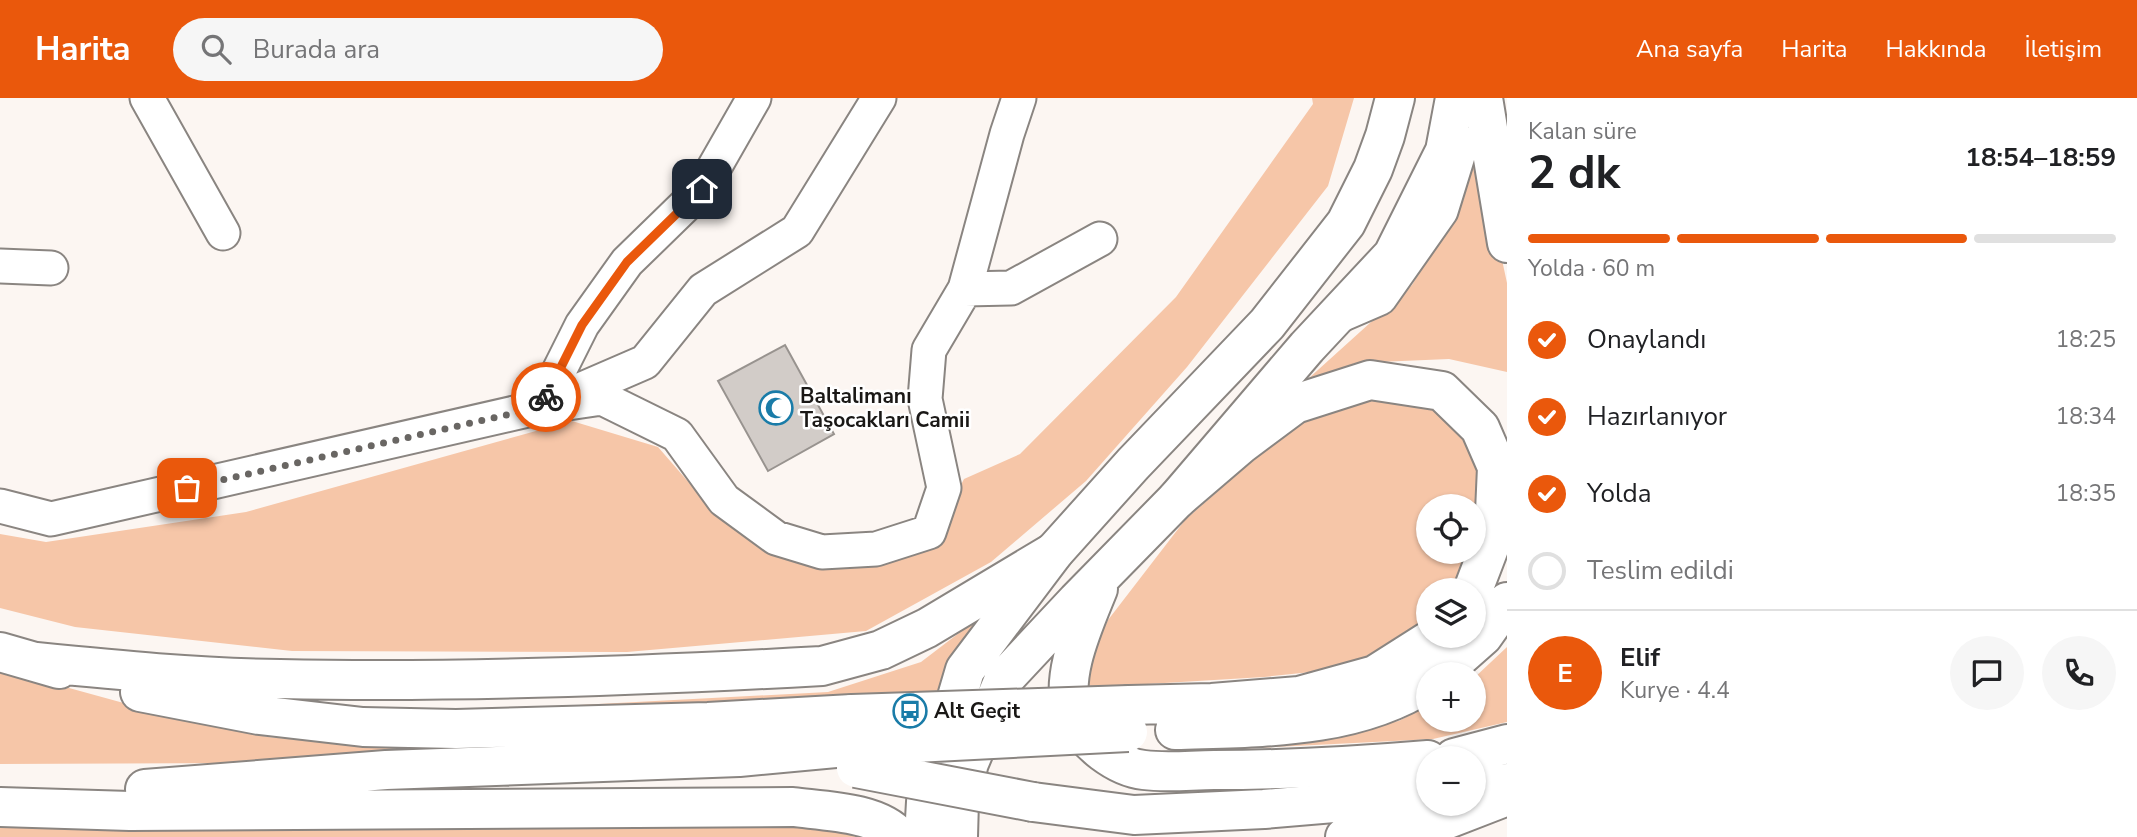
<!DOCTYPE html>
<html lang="tr">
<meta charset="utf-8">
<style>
:root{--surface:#fff;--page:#f6f6f6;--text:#202124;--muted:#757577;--line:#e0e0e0;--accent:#ea580c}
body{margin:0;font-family:"Nunito Sans",sans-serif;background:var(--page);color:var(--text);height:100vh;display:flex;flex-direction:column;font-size:26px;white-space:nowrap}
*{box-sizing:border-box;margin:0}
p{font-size:23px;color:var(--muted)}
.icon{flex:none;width:38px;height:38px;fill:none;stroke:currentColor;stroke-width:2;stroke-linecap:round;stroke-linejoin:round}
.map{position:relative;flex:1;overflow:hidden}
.panel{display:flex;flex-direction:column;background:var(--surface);width:630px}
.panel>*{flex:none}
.fabs{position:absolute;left:1416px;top:396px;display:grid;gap:14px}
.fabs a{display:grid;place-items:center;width:70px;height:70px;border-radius:50%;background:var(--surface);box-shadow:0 2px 5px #0004;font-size:35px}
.pin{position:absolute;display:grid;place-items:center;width:60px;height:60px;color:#fff;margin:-30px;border-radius:14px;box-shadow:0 4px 10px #0006}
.courier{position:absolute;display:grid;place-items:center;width:70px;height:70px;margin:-35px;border:5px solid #ea580c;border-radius:50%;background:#fff;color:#222;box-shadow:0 2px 9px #0007}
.headline em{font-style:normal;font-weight:700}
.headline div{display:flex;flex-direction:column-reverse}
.headline{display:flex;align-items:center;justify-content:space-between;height:119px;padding:0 21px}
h1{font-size:46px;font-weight:700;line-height:52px}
.bar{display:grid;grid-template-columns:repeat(4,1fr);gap:10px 7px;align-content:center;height:84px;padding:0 21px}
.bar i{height:9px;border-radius:5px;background:var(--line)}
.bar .selected{background:var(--accent)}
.bar p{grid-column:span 4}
.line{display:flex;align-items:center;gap:18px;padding:0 21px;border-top:2px solid var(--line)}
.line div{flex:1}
.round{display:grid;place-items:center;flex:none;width:74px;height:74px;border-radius:37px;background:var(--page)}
ol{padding:0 21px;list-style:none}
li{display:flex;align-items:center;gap:21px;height:77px}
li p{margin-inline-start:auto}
li .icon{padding:7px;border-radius:50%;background:var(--accent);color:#fff;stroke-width:4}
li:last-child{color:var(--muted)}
li i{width:38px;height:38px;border:4px solid var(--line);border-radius:50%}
header{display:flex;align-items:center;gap:42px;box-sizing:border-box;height:98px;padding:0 35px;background:var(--accent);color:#fff}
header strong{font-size:33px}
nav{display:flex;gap:38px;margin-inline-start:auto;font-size:24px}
.search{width:490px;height:63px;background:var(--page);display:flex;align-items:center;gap:18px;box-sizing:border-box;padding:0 24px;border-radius:38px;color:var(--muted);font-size:26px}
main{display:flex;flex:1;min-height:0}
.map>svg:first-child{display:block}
</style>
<header>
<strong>Harita</strong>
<div class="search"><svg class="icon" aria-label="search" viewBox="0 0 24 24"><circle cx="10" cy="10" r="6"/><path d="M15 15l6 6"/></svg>Burada ara</div>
<nav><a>Ana sayfa</a><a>Harita</a><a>Hakkında</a><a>İletişim</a></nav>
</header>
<main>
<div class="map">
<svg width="1507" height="739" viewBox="0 0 1507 739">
<rect width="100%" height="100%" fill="#fcf6f2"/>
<!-- green -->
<path fill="#f6c6a8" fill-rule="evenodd" d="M1312,0H1354L1328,88L1187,269L1086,383L991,464L866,533L627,554L292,553L75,529L0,510V436L46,444L246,414L572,323L658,349L711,410L789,462L826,472L927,453L964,381L1020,356L1176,199L1313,6Z
M1473,27L1507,185V274L1449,261L1355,265L1288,299L1412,187L1464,101Z
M1379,293L1431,301L1467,337L1489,379L1482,439L1458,492H1428V525L1418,536L1340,571L1264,579L1081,590L1084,571L1108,522L1185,422L1303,318ZM1428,408H1474V453H1428Z
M993,509L938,602L463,613L828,594L921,564Z
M1507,549V624L1433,641L1198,653L1399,623L1428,607V621H1474V580Z
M0,571L120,604L268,639L400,651L239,665L0,666Z
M411,722L789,724L880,739H0V729Z"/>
<!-- building -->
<path fill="#d2ccc8" stroke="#98938f" stroke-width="2" d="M785,247L834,336L768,373L718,283Z"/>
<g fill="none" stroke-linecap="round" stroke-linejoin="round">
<defs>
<path id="minor" d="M147,0L223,135
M0,168L51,170
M965,191L1011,190L1100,141
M1336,219L1380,200L1441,113L1462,45
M568,305L602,300L677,337L724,402L776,440L822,454L876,451L929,434L944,390L925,301L929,252L965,191L1007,36L1019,0
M541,309L582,227L627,164L702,91L754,0
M0,408L51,421L541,309L645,264L703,192L797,133L879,0"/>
<path id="major" d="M1098,491C1084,526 1057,583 1074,620C1086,645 1117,669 1144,672C1167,675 1192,672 1214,672C1286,672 1356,668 1428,662
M1454,660L1507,646
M924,739L926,704L965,572L1054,454L1133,366L1267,226L1346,125L1373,71L1385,38L1395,0
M958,739L959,703L969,665L1004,581L1077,503L1177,401L1307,249L1393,157L1445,53L1455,0
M1345,739L1422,731L1507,698"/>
<path id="highway" d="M1483,0L1507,145
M1177,401L1240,347L1295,306L1370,282L1442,293L1480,330L1497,369L1494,437L1473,492
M0,554L59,571
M36,564C117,572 198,580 280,581C460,585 642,578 822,568L881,552L927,530L1054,454
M1440,576L1483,538L1507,504
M140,594L259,617L363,629L456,631L708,624L852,616
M1129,607L1212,605L1299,598L1375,577L1438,537
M1175,632C1260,629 1354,632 1428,584
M1474,690L1507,685
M145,691L386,672L739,659L857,648
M1033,704L1134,717L1264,711L1428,697
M0,709L130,713L793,709C824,713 878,714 899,739"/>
</defs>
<!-- minor casing -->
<use href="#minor" stroke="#8a8581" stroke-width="37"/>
<!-- major casing -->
<use href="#major" stroke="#8a8581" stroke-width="42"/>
<!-- highway casing -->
<use href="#highway" stroke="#8a8581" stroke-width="42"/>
<!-- minor -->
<use href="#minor" stroke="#fff" stroke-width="33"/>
<!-- major -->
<use href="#major" stroke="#fff" stroke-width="38"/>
<!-- highway -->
<use href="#highway" stroke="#fff" stroke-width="38"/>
<defs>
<path id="highway-bridge" d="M852,616L1129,607
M857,648L1128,634
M856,670L1033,704"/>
</defs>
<!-- highway-bridge casing -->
<use href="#highway-bridge" stroke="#8a8581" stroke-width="42" stroke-linecap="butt"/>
<!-- highway-bridge -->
<use href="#highway-bridge" stroke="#fff" stroke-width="38"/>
</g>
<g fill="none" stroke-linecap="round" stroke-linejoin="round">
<!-- done -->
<path stroke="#696663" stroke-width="7" stroke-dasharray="0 12.6" d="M187,390L541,309L546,299"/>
<!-- route -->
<path stroke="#ea580c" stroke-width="9" d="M546,299L582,227L627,164L702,91"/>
</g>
<!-- icons -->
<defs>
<symbol id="mosque-ring" viewBox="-11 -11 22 22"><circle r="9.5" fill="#fff" stroke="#1a7ca8" stroke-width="1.5"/><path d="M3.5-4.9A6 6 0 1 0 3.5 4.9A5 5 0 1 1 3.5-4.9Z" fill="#1a7ca8"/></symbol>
<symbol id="bus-ring" viewBox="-11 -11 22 22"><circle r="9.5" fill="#fff" stroke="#1a7ca8" stroke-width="1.5"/><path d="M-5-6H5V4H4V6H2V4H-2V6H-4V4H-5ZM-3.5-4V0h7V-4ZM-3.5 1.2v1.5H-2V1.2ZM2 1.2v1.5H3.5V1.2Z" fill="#1a7ca8"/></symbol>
</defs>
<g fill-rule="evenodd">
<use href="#mosque-ring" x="757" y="291" width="38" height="38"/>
<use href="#bus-ring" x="891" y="594" width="38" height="38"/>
</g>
<g text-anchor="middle" stroke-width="5" stroke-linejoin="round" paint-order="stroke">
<!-- poi labels -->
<g font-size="21" font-weight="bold" fill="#1a1816" stroke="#fff" text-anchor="start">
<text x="800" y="305">Baltalimanı<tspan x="800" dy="24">Taşocakları Camii</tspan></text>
<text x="934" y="620">Alt Geçit</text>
</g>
</g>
</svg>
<div class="fabs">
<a><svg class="icon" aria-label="locate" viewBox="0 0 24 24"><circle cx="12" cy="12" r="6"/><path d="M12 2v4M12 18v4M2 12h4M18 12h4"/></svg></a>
<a><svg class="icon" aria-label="layers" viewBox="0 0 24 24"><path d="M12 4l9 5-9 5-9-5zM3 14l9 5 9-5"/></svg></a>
<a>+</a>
<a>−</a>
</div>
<div class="pin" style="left:187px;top:390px;background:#ea580c"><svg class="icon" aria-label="bag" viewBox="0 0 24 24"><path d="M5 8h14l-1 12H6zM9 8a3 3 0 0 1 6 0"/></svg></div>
<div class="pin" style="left:702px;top:91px;background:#1f2937"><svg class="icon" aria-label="home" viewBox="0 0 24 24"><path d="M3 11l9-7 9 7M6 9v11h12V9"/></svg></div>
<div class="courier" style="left:546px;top:299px"><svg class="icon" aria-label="bike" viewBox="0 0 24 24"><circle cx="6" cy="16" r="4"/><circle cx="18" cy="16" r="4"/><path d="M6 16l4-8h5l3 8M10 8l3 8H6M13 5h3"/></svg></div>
</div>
<section class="panel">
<div class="headline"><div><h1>2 dk</h1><p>Kalan süre</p></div><em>18:54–18:59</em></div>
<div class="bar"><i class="selected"></i><i class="selected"></i><i class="selected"></i><i></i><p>Yolda · 60 m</p></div>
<ol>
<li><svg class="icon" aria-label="check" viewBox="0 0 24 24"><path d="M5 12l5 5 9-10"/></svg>Onaylandı<p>18:25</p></li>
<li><svg class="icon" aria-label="check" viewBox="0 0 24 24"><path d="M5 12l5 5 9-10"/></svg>Hazırlanıyor<p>18:34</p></li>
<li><svg class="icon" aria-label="check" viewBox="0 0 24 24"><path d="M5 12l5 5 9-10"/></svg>Yolda<p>18:35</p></li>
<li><i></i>Teslim edildi</li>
</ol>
<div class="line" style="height:126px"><b class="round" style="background:var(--accent);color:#fff">E</b><div><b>Elif</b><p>Kurye · 4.4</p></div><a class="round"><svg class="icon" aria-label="chat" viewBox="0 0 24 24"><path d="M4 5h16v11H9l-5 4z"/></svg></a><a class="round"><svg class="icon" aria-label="phone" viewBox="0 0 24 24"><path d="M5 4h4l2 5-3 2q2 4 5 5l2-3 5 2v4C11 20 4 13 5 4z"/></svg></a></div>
</section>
</main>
